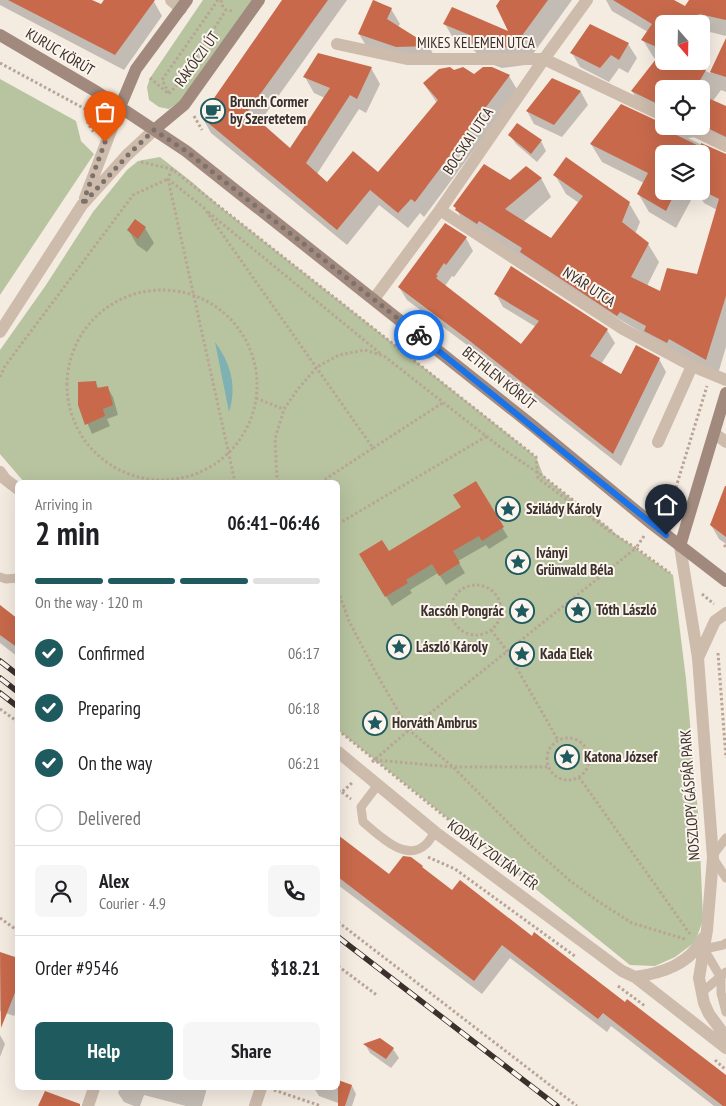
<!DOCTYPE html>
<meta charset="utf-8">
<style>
:root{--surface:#fff;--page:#f6f6f6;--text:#202124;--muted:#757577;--line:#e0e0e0;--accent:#1f5a5e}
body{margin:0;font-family:"PT Sans Narrow",sans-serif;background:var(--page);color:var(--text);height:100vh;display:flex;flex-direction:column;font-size:19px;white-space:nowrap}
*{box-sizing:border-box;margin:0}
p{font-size:16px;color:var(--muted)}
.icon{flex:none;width:28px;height:28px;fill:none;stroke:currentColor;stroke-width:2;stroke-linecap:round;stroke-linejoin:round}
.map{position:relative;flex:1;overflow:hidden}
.sheet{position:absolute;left:15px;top:480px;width:325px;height:610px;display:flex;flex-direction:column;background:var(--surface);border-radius:8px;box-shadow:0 5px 20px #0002}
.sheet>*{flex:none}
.needle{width:32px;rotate:160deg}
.controls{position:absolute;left:655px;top:15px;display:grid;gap:10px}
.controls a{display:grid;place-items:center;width:55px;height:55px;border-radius:8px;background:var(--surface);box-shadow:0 5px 20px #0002;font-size:25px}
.pin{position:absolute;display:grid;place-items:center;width:42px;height:42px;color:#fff;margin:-51px -21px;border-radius:50% 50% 50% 0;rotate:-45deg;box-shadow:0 0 5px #0007}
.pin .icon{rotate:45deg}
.courier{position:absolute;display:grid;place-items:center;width:50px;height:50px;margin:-25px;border:4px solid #1a73e8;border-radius:50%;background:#fff;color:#222;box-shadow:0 1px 6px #0007}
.head em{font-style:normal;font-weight:600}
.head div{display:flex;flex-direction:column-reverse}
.head{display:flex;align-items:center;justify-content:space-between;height:85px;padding:0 20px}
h1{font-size:32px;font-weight:600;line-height:38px}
.bar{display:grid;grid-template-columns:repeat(4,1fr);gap:8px 5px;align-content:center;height:60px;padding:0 20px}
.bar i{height:6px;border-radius:4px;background:var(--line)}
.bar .active{background:var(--accent)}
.bar p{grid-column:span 4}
.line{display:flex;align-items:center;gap:12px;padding:0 20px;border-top:1px solid var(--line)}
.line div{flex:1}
.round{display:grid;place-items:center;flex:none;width:52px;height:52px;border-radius:8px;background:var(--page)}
ol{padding:0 20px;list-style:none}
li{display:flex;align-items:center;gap:15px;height:55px}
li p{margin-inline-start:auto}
li .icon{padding:5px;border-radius:50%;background:var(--accent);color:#fff;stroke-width:4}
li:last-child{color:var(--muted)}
li i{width:28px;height:28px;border:2px solid var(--line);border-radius:50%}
.cta{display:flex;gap:10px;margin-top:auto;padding:10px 20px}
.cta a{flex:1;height:58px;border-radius:8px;background:var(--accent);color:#fff;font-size:20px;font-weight:600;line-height:58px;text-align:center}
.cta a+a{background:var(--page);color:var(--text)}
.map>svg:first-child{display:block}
</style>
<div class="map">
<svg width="726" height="1106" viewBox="0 0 726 1106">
<rect width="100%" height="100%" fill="#f4ebe1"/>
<!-- green -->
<path fill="#b8c4a0" d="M203,0H254L179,102L169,109L159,107L149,100L147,87L150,78Z
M0,79L76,121L81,141L94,154L0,295Z
M160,157L192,182L218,205L514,439L536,457L544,477L621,538L673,575L686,679L699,824L703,920L695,942L675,957L655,966L630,965L338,730V482H24L0,454V350L46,285L93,212L127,170L138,161Z"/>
<!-- water -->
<path fill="#7fb0b2" d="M215,342C231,364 237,386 229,412Z"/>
<!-- shadow -->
<path fill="#0003" d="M0,0H89L118,14L103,0H153L162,16L124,70L0,5Z
M284,0H347L259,123L290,150L325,98L314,93L305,77L371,68L380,84L366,113L359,109L317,174L328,183L378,173L437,103L424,84L454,71L474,75L509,76L518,91L424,217L420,213L408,228L379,205L347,245L211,133L202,117Z
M374,0L391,9L400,24L398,27L429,47L437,60L368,49L359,34Z
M502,0H572L525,65L502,68L480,60L475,51L456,43L445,24L510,34Z
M606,0H672L686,8L691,0H726V36L710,32L701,46V24H664V61H692L690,64L710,73L726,41V92L721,90L712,102L726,108V147L696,137L688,138L722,155H726V347L717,377L467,229L455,206L510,181L541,178L551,197L523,222L551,240L579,203L566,194L555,175L629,203L640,222L635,234L648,244L659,262L647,286L661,293L698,276L717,210L704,203L697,191H701V154H664V191H696L676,228L649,212L638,193L644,183L602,162L591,144L664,126H701V89H664V120L643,110L632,91L657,60L654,58L643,40L648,32L612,11Z
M628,44L637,58L628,73L619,68L609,82L580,67L572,53Z
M552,79L581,92L588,105L562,137L534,124L527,111Z
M510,135L541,141L546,151L537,162L516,144Z
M136,221L145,228L154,243L147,252L137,245L129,231Z
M466,238L473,251L454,277L452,276L445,286L522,345L536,327L503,307L496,294L607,330L615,343L601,364L622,376L659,359L666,372L621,466L475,351L407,300L399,287Z
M95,382L99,389L107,387L113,397L118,415L107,419L110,426L92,434L79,404Z
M475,483L508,537L489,549L486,545L458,561L465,573L446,585L438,573L410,590L412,593L392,606L361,555L388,552L462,508Z
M726,496V544L719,539L711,525Z
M0,607L18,621V657L0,643Z
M338,836L390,876L422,867L424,870L452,891L532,938L726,1076V1106H714L611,1026L607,1032L510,958L482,994L338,885Z
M3,954L18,960V1008L14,1016L0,1011V962Z
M0,1035L5,1044L0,1057Z
M365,1044L393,1049L399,1058L391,1068L370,1053Z
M338,1081L352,1086L356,1094L352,1106H346L319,1096L314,1088H338Z
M120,1088H207L202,1106H186L144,1095L140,1106H134L124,1102L118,1093Z"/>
<!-- building -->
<path fill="#c8694b" d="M8,0H92L101,4L104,0H155L115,55Z
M282,0H328L248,111L290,148L330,88L303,77L318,53L372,67L357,99L350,95L306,163L327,182L353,151L378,172L438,100L423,83L439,69L450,67L454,70L463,67L474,74L483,67H492L510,75L415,202L411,199L398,213L370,190L337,230L201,117Z
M373,0L392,8L387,19L430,46L396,47L358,34Z
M500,0H548L521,37L523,38L515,46L490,50L468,42L472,36L443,24L452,7L508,31L496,6Z
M613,0H674L685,6L689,0H726V20L699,14L693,24H664V61H687L706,70L695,89H664V107L631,91L663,50L641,40L652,24Z
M590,24L629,43L619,60L611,55L600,68L570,53Z
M726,38V77L710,72Z
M552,78L581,91L554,125L526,111Z
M701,95L726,106V137L701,125Z
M621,104L664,124V129L701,147V143L726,154V296L706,360L669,339L667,343L644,331L646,326L620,312L617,316L520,252L522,248L479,221L477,224L455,210L456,208L453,206L484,164L510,180L526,166L542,178L505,209L551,238L583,196L553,175L566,157L630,202L622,222L649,243L631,277L660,291L667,268L697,274L719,199L701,190V154H664V191H676L666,211L637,194L648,173L590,144Z
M517,123L542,140L531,154L508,135Z
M135,219L146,227L138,239L127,230Z
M445,223L467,237L446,265L444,263L436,275L438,276L436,278L521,344L539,321L494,294L511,266L608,329L590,356L621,374L636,345L660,358L613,454L466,338L398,287Z
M96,381L97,388L108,386L113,405L103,409L105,416L85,425L78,405V382Z
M476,481L504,527L482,541L479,536L453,551L460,563L439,576L432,564L406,580L408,583L385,597L359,554L382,540L389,551L461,507L453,495Z
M725,486H726V537L710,525Z
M0,605L18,619V648L0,635Z
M338,835L389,874L403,856L411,857L423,866L422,867L452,890L460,880L532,936L534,932L625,1002L627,999L726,1075V1106H723L603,1013L598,1019L502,945L474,981L338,877Z
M0,952L18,958V985L1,1028Z
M380,1038L394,1048L386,1059L363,1044Z
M338,1080L352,1085L345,1106H338Z
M45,1091L80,1104V1106H38Z"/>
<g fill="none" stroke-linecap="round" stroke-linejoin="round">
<!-- path -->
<path stroke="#b9a596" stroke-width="3" stroke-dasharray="2.5 2.5" stroke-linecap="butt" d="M221,0L222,5L226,10L233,11
M0,63L87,110L88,124L95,134
M150,78L169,94L181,80L226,10
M169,93L162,80L218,0
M194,116L202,130
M141,162L172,169L536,457L538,478L609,531L636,548L409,730L371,763
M172,169L168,179L235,482
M168,179L204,208L373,448L321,482
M208,212L381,354
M67 385a95 95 0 1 1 190 0a95 95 0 1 1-190 0Z
M0,377L5,366L133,195L168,179
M256,398L283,409
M373,448L444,402
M279,482L277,479L275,439L284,409L298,389L317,367L339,355L365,350L384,356L500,447L544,477L613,532
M659,511L662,505L673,497L707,386
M338,524L487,436
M644,536L636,548L670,573
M724,545L726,547
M451 610a25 25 0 1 1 50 0a25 25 0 1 1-50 0Z
M338,591L349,621L375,671L409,730L453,767L531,846L569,880L599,902L632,923L685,939
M702,594L714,604
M491,630L507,651L558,740
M718,653L726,758
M0,709L18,722
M338,730L475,841
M547 759a21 21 0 1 1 42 0a21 21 0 1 1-42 0Z
M375,760L453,767H549
M579,777L690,934
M338,791L342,792L353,782
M342,792L351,799
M428,857L455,869L576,957
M0,918L18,931
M338,922L577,1106
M338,966L378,996
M618,986L645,1006
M715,1060L726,1070
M274,1090L321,1106"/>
<!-- lane -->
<path stroke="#cdbbac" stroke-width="9" d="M0,577L6,579L18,578
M377,786L361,807L363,822C378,834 405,863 425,845C429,842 432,836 435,832
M713,855L726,838
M713,858L726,878
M726,943L723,945L704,949L721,978V993L726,1012
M701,993L726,972"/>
<!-- street -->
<path stroke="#cdbbac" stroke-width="12" d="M171,0L181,9
M337,44L407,59H544L664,116
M685,126L726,146
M85,198L120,107
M440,210L623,329L692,366L726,380
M374,299L440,210L544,59L587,0
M0,332L82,205L127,155L154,130
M715,434L726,442
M658,442L692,366
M0,472L5,479L18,489
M680,546L698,658L713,858L707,930L699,978L704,1003L709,1014L726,1037
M698,658L715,621L726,613
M338,752L435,832L622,971L635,977L726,1048
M635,977C663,973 690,964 703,938
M88,1106L94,1088
M255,1106L261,1088"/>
<!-- secondary -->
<path stroke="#a18a7d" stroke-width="12" d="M0,35L97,92L186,151L533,426L652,524L726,581
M120,107L136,69L187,0
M154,130L184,105L259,0
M680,546L726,393"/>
<defs>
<path id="rail" d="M0,661L18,675
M0,678L18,692
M0,693L18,707
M338,937L557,1106"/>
</defs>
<!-- rail casing -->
<use href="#rail" stroke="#3b302b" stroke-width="5.5"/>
<!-- rail -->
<use href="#rail" stroke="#fbf5ee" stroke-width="4" stroke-dasharray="11" stroke-linecap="butt"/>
</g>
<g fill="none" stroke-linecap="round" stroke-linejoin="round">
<!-- done -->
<path stroke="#7c716b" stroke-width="5" stroke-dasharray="0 9" d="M105,142L82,205L128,155L154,130L186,151L419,335"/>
<!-- route -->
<path stroke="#1a73e8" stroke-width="6" d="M419,335L666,535"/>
</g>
<!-- icons -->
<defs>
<symbol id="cafe-ring" viewBox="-11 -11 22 22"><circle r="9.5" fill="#fbf5ee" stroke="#1f5a5e" stroke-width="1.5"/><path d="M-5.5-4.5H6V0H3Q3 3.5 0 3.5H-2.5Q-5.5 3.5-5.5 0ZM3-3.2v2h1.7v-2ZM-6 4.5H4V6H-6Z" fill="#1f5a5e"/></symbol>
<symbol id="sight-ring" viewBox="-11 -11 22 22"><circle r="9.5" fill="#fbf5ee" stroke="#1f5a5e" stroke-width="1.5"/><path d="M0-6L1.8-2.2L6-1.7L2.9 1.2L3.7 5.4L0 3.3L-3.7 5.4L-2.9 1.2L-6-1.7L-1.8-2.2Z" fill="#1f5a5e"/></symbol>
</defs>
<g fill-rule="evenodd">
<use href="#cafe-ring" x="199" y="97" width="28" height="28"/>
<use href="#sight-ring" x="494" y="495" width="28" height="28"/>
<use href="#sight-ring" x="504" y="548" width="28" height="28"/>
<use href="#sight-ring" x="564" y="596" width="28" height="28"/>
<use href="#sight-ring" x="508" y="597" width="28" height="28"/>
<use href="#sight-ring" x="385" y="633" width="28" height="28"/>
<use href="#sight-ring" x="508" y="640" width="28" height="28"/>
<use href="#sight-ring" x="361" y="709" width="28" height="28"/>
<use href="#sight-ring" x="553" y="743" width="28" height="28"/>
</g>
<g text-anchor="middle" stroke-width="4" stroke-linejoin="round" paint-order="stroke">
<!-- street labels -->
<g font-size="15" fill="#3b302b" stroke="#fbf5ee">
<text x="476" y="48">MIKES KELEMEN UTCA</text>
<text transform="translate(60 52) rotate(31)" y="5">KURUC KÖRÚT</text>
<text transform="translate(197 59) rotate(-54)" y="5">RÁKÓCZI ÚT</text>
<text transform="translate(468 141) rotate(-56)" y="5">BOCSKAI UTCA</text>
<text transform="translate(589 287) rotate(33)" y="5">NYÁR UTCA</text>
<text transform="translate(499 378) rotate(39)" y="5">BETHLEN KÖRÚT</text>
<text transform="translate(690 795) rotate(-94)" y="5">NOSZLOPY GÁSPÁR PARK</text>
<text transform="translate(493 855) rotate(36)" y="5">KODÁLY ZOLTÁN TÉR</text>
</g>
<!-- poi labels -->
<g font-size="15" font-weight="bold" fill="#3b302b" stroke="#fbf5ee" text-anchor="start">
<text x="230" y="107">Brunch Cormer<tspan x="230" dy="17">by Szeretetem</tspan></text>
<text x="526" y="514">Szilády Károly</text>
<text x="536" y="558">Iványi<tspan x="536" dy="17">Grünwald Béla</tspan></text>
<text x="596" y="615">Tóth László</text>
<text x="504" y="616" text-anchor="end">Kacsóh Pongrác</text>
<text x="416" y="652">László Károly</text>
<text x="540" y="659">Kada Elek</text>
<text x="392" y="728">Horváth Ambrus</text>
<text x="584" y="762">Katona József</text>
</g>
</g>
</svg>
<div class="controls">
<a><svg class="needle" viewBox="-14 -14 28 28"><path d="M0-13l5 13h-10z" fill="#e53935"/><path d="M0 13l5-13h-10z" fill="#757577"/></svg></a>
<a><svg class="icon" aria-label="locate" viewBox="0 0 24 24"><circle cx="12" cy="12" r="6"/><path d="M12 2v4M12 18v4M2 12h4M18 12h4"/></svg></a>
<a><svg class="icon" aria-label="layers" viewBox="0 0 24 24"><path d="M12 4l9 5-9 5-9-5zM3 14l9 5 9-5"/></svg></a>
</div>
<div class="pin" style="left:105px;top:142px;background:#ea580c"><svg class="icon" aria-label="bag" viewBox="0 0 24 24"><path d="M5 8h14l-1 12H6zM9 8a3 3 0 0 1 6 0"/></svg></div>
<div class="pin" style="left:666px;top:535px;background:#1f2937"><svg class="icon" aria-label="home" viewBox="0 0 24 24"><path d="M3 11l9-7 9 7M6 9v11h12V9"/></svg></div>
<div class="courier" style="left:419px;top:335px"><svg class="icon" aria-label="bike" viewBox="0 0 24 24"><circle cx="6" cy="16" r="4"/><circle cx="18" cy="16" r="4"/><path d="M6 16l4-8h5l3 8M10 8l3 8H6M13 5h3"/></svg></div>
<section class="sheet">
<div class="head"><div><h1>2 min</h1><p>Arriving in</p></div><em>06:41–06:46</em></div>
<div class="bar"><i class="active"></i><i class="active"></i><i class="active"></i><i></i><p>On the way · 120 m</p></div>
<ol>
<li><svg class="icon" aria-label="check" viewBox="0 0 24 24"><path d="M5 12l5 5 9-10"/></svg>Confirmed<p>06:17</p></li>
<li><svg class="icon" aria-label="check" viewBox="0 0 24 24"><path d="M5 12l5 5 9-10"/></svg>Preparing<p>06:18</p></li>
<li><svg class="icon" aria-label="check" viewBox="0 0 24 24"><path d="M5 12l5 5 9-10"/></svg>On the way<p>06:21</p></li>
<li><i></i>Delivered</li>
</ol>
<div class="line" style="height:90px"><a class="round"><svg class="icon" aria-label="person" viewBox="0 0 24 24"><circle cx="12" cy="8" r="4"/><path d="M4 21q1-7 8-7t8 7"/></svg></a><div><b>Alex</b><p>Courier · 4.9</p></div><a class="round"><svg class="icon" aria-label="phone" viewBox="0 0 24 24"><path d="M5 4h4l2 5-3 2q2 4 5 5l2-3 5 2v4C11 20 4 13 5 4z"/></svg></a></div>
<div class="line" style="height:65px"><div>Order #9546</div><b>$18.21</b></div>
<div class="cta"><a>Help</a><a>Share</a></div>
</section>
</div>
